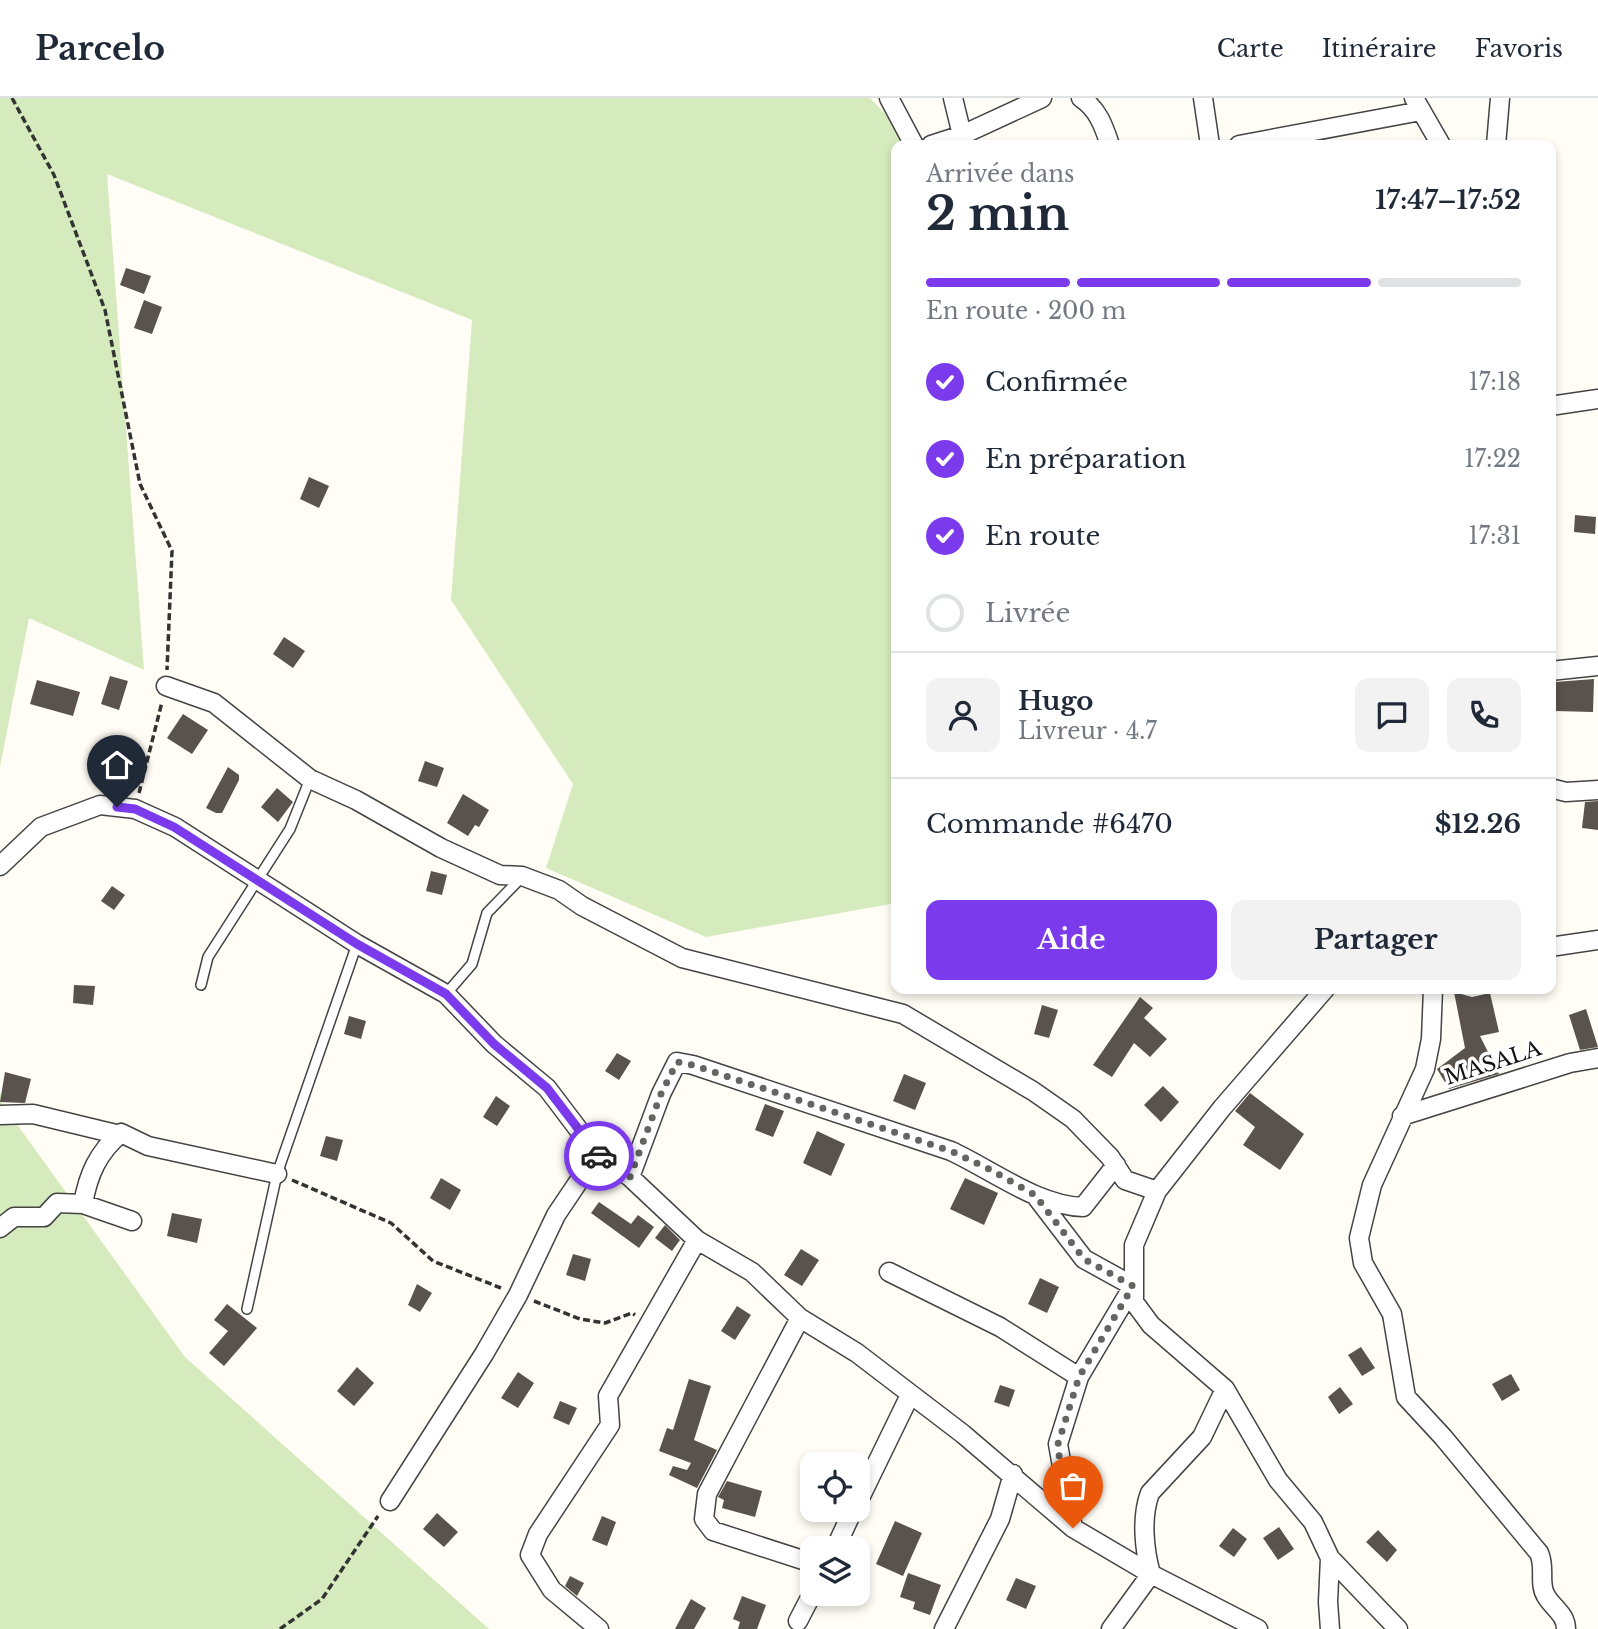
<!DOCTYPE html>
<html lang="fr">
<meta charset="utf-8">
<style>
:root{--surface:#fff;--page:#f2f2f3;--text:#1f2937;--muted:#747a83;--line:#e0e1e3;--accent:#7c3aed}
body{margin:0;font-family:"Libre Baskerville",serif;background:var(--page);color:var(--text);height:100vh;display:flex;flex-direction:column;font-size:26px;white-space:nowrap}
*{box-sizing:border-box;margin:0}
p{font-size:23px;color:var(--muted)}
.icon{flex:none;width:38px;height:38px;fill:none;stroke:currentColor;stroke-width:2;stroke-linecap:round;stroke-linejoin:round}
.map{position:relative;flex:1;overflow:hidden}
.panel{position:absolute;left:891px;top:42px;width:665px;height:854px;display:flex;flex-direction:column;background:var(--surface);border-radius:14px;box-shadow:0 4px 10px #0003}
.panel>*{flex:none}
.controls{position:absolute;left:800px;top:1354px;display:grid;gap:14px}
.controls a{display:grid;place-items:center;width:70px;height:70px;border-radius:14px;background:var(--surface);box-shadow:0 4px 10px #0003;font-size:35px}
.pin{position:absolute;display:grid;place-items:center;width:60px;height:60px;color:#fff;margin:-72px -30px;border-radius:50% 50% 50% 0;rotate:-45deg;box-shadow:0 0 7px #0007}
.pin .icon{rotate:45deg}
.courier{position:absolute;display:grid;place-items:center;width:70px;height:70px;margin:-35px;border:5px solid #7c3aed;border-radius:50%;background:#fff;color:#222;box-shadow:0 2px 9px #0007}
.headline em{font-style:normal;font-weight:800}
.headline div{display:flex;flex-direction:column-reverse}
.headline{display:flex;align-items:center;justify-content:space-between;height:119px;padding:0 35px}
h1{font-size:46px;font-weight:800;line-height:52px}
.bar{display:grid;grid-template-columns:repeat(4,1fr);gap:10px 7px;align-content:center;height:84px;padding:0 35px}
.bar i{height:9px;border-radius:5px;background:var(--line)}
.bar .current{background:var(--accent)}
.bar p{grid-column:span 4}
.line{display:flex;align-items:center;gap:18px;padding:0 35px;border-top:2px solid var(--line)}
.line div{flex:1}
.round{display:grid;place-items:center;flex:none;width:74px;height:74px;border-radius:14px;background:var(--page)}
ol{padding:0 35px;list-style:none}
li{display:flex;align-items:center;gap:21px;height:77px}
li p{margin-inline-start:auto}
li .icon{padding:7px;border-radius:50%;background:var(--accent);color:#fff;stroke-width:4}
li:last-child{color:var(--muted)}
li i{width:38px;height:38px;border:4px solid var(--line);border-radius:50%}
.cta{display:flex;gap:14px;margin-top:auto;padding:14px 35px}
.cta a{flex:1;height:80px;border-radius:14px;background:var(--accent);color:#fff;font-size:28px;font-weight:800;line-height:80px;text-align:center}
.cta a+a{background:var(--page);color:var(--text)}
header{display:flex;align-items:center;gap:42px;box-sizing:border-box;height:98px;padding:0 35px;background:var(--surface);border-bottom:2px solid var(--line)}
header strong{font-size:33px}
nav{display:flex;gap:38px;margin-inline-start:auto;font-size:24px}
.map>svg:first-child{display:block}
</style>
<header>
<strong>Parcelo</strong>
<nav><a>Carte</a><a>Itinéraire</a><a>Favoris</a></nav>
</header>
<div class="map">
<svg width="1598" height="1531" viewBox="0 0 1598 1531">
<rect width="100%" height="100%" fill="#fffdf5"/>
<!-- green -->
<path fill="#d5ebbd" d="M0,0H870L915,47H896V805L706,839L546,770L573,686L451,502L472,222L107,76L144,572L29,520L0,669Z
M0,993L3,1007L185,1259L489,1531H0Z"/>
<!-- building -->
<path fill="#5a524d" d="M126,170L151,178L144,196L120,187Z
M144,202L162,209L152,236L134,230Z
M309,379L329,388L319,410L300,401Z
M1575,417L1596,419L1595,436L1574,434Z
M284,539L305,553L293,570L273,556Z
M110,578L128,583L119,612L101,606Z
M1594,581L1593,614L1555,613V584Z
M37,582L80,594L73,618L30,606Z
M183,616L208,632L192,656L167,640Z
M425,663L444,670L437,689L418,683Z
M228,669L239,677V682L222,715H216L206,710Z
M277,690L293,704L278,724L261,709Z
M463,696L489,712L479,729L475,727L468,738L447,725Z
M1598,703V732L1582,730L1585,704Z
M431,773L447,777L442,797L426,793Z
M112,788L125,797L114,812L101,803Z
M74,887L95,888L93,907L73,905Z
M1454,894L1472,899L1490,895L1499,934L1480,938L1499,976L1449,991L1437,971L1465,950Z
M1140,899L1153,910L1144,920L1167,941L1150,959L1134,945L1112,979L1093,967Z
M1042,907L1058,912L1049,940L1034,936Z
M1586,911L1598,949L1580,952L1569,917Z
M349,918L366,923L361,941L344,936Z
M617,955L631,963L619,982L605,973Z
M5,974L31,981L25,1005L0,1004Z
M904,976L926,985L915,1012L893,1003Z
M1163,988L1179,1004L1161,1024L1144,1007Z
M1250,995L1304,1036L1280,1072L1243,1047L1255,1029L1235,1013Z
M496,998L510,1008L497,1028L483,1019Z
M765,1006L784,1013L773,1039L755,1032Z
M817,1033L845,1046L831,1078L803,1065Z
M326,1038L343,1042L337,1063L320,1058Z
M441,1080L461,1092L450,1112L430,1100Z
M965,1080L998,1095L984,1127L950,1111Z
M599,1104L631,1126L638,1117L654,1129L639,1150L591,1115Z
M172,1115L202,1121L197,1145L167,1138Z
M665,1127L680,1142L672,1153L655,1140Z
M801,1151L819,1162L802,1188L784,1177Z
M573,1156L591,1161L585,1183L566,1177Z
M1040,1180L1059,1189L1047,1215L1028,1206Z
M417,1186L432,1195L420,1214L408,1207Z
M227,1206L257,1230L224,1268L209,1255L228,1233L214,1222Z
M737,1208L751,1217L735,1242L721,1233Z
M1361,1249L1375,1270L1362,1278L1348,1257Z
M357,1269L374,1285L354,1308L337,1293Z
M518,1274L534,1285L518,1310L501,1300Z
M1511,1276L1520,1292L1502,1303L1492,1286Z
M689,1281L711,1288L694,1342L717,1352L697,1390L669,1377L673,1368L687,1372L691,1365L659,1353L667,1330L673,1332Z
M1000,1287L1015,1292L1009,1309L994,1304Z
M1340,1289L1353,1306L1339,1316L1328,1299Z
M560,1303L577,1310L569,1327L553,1320Z
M727,1383L762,1393L755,1419L722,1410L724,1402L718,1399Z
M437,1415L458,1434L444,1449L423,1431Z
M602,1418L616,1424L607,1448L592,1442Z
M895,1423L922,1435L903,1478L876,1466Z
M1279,1429L1294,1451L1278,1462L1263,1440Z
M1233,1430L1247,1441L1234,1459L1219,1448Z
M1378,1432L1397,1452L1387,1464L1366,1444Z
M908,1475L941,1487L930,1517L913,1511L915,1504L900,1499Z
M570,1478L584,1485L577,1498L565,1488Z
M1016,1480L1036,1488L1026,1511L1006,1502Z
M742,1498L766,1507L757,1531H738L740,1524L733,1521Z
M691,1501L706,1510L694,1531H675Z"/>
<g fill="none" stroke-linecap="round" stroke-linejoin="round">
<defs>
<path id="service" d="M201,887L208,859L290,731L310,681
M446,896L472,866L487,815L521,780
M247,1211L277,1076L357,846"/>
<path id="minor" d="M889,0L914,47
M953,0L962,37
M1081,0C1098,11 1104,29 1110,47
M1203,0L1210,47
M1414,0L1441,47
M931,47L962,37L1042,0
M1239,47L1421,13
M1496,47L1500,0
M1550,308L1598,301
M1550,573L1598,568
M166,588L214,605L310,681L356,702L441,750L500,777L522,778L559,792L582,808L682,860L903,916L1033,993L1073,1021L1110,1059L1125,1082L1157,1093
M1550,690L1566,694L1598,692
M0,768L41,729L100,707L135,711L175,729L357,846L446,896L494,946L547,990L597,1056L630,1079L697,1142L752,1174L800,1220L857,1255L963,1336L1073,1430L1151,1476L1258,1531
M1550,849L1598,842
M1325,891L1222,1010L1157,1093L1134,1147V1204L1151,1227L1225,1291L1278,1382L1313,1424L1330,1460L1398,1531
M1433,891L1431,941L1425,971L1372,1087L1359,1140L1363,1165L1392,1216L1406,1299L1443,1339L1539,1455C1546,1470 1538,1485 1546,1498C1553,1510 1566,1516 1566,1531
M0,1017L33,1016L120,1037
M1402,1018L1570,965L1598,960
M630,1079L661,996L677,964L693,967L951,1053C992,1072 1038,1108 1083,1109L1116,1067
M1035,1097L1084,1161L1133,1188L1079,1279L1058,1346L1073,1430
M83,1106C88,1077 98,1054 121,1035L148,1048L277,1076
M0,1130L14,1119H44L57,1105L83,1106L132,1123
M889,1174L1000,1229L1079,1279
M800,1220L707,1396L704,1421L713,1433L812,1465
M390,1403L484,1256L518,1197L556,1117L597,1056
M858,1404L910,1297
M835,1451L853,1412
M1330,1460L1328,1504L1330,1531
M798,1523L812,1496
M599,1531L552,1492L530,1457L538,1436L610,1327L608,1298L697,1142
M944,1531L1000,1421L1013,1376
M1111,1531L1151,1476C1144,1451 1141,1419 1150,1395L1202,1339L1225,1291"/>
</defs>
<!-- service casing -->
<use href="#service" stroke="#444" stroke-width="12"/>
<!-- minor casing -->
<use href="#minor" stroke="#444" stroke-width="21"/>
<!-- path -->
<path stroke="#333" stroke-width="3.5" stroke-dasharray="7 3.5" stroke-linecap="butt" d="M12,0L54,77L105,212L140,386L172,453L167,572
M139,695L162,604
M292,1082L391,1125L433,1163L501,1190
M534,1203L580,1221L605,1225L632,1215L635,1217
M280,1531L322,1501L378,1418"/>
<!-- service -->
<use href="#service" stroke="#fff" stroke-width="9"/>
<!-- minor -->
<use href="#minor" stroke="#fff" stroke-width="18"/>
</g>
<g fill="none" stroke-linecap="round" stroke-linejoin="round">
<!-- done -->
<path stroke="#646461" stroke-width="7" stroke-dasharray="0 12.6" d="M599,1058L630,1079L661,996L677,964L693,967L951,1053L989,1071L1035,1097L1084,1161L1133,1188L1079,1279L1058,1346L1061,1377L1073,1430"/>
<!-- route -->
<path stroke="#7c3aed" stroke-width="9" d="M117,709L135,711L174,729L357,846L446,896L494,946L547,990L599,1058"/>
</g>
<g text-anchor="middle" stroke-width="7" stroke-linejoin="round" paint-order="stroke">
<!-- street labels -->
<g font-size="21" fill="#111" stroke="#fff">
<text transform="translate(1493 965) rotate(-18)" y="7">MASALA</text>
</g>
</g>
</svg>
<div class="controls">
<a><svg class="icon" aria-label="locate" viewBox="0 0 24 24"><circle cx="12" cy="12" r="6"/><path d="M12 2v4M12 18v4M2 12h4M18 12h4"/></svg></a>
<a><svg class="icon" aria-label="layers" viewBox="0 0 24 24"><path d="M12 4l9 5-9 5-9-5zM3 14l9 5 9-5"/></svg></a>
</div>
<div class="pin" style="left:1073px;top:1430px;background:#ea580c"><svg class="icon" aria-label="bag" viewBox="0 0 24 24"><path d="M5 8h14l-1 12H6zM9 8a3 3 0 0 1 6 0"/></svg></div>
<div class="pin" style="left:117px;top:709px;background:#1f2937"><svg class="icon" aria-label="home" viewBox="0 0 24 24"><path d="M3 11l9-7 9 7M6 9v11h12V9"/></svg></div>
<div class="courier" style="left:599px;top:1058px"><svg class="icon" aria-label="car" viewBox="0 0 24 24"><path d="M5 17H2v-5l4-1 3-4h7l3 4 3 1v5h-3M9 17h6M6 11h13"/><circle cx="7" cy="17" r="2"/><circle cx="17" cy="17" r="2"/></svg></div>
<section class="panel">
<div class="headline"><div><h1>2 min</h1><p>Arrivée dans</p></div><em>17:47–17:52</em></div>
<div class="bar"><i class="current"></i><i class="current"></i><i class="current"></i><i></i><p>En route · 200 m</p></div>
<ol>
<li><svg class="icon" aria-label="check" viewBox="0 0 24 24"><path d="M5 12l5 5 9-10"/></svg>Confirmée<p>17:18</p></li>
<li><svg class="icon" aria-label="check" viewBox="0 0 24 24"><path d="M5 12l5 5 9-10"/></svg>En préparation<p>17:22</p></li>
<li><svg class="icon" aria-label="check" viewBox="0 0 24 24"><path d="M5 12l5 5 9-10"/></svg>En route<p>17:31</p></li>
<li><i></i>Livrée</li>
</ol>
<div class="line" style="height:126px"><a class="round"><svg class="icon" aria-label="person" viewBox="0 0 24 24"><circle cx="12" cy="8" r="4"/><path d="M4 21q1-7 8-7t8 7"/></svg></a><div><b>Hugo</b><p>Livreur · 4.7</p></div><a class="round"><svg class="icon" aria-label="chat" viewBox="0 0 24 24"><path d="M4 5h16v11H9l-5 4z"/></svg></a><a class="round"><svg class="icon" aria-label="phone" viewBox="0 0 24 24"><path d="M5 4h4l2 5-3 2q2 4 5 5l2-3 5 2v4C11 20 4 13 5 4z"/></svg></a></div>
<div class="line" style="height:91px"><div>Commande #6470</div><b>$12.26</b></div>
<div class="cta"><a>Aide</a><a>Partager</a></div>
</section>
</div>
